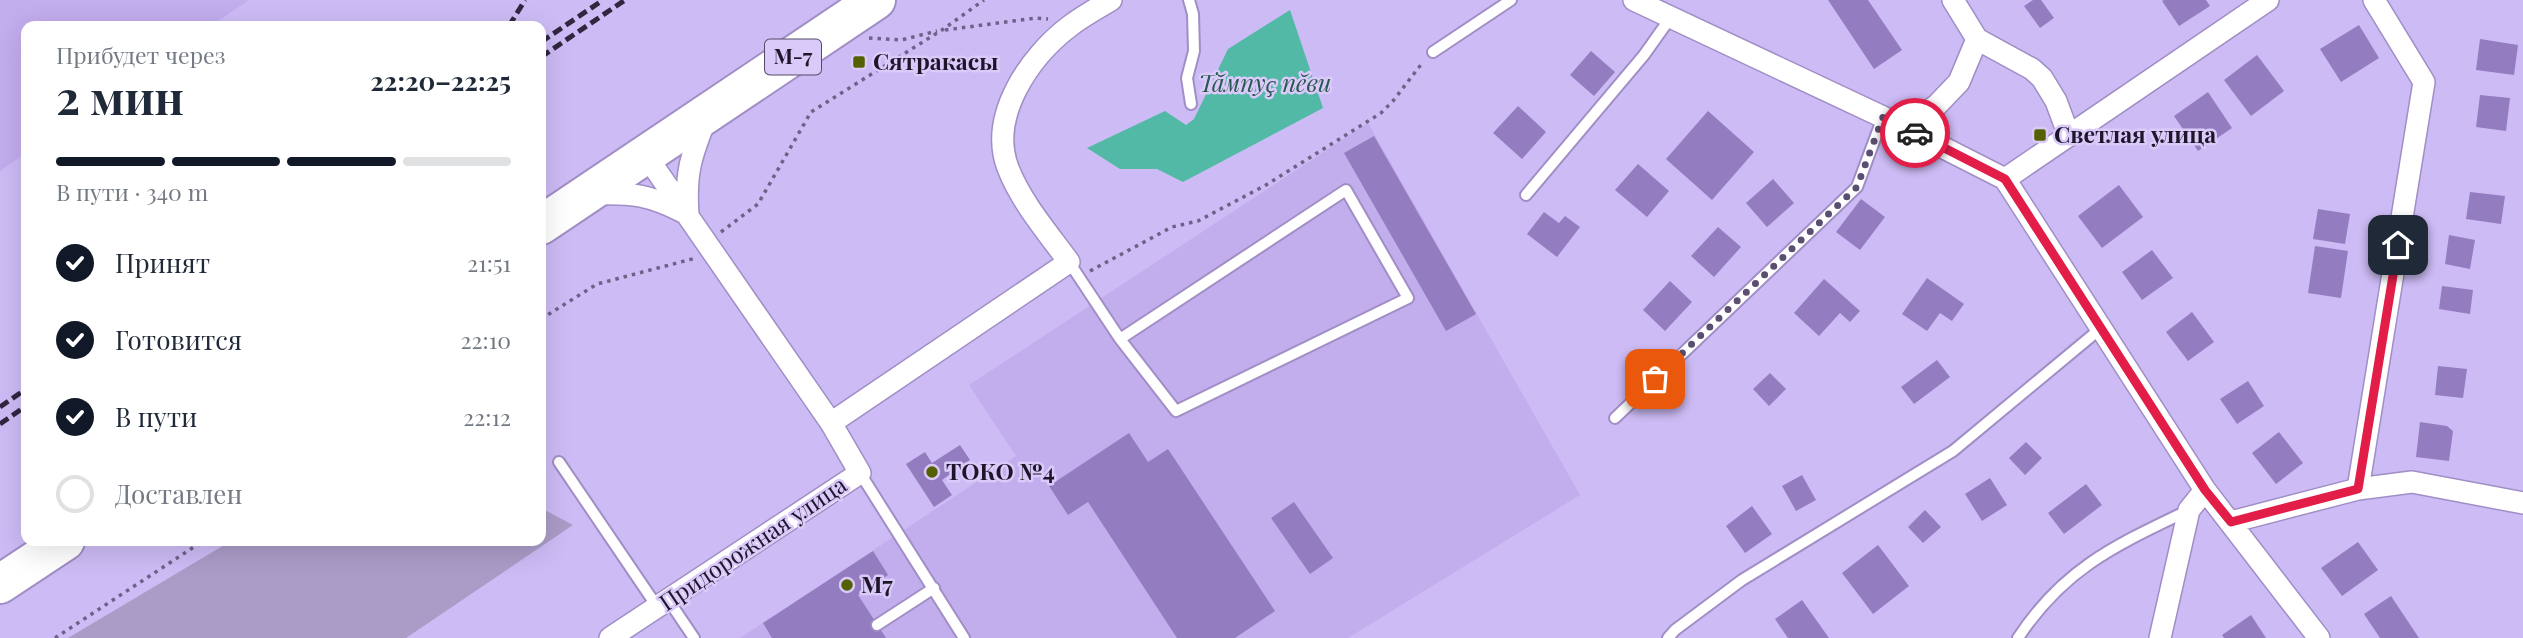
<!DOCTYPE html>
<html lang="ru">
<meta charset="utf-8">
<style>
:root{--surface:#fff;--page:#f2f2f3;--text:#1f2937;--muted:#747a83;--line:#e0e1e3;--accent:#111827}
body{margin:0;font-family:"Playfair Display",serif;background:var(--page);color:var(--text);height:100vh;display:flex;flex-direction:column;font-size:26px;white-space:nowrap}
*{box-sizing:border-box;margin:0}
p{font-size:23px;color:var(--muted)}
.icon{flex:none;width:38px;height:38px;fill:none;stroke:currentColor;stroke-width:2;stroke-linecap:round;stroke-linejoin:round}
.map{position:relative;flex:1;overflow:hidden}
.sheet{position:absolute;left:21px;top:21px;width:525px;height:525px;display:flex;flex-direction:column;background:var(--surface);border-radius:14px;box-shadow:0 7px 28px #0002}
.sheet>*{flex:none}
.pin{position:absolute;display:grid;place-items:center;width:60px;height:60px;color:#fff;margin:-30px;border-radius:14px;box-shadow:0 4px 10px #0006}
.courier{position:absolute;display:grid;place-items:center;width:70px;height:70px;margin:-35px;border:5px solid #e11d48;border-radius:50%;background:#fff;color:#222;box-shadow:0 2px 9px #0007}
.overview em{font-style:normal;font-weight:700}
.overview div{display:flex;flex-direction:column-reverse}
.overview{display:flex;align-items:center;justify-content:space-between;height:119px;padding:0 35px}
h1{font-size:46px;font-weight:700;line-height:52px}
.bar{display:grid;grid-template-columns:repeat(4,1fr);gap:10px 7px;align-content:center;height:84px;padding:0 35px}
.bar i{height:9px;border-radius:5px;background:var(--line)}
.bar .current{background:var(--accent)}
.bar p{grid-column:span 4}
ol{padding:0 35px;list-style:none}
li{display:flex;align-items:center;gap:21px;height:77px}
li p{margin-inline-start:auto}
li .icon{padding:7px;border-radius:50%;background:var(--accent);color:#fff;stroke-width:4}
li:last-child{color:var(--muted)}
li i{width:38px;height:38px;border:4px solid var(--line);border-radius:50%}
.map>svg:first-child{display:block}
</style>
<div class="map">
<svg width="2523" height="638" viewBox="0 0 2523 638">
<rect width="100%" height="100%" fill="#cdbbf5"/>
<!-- built -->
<path fill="#c2aded" d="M0,0H249L211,26H26V153L0,171Z
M1368,123L1580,495L1348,638H740L1016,456L969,385Z"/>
<!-- green -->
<path fill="#aa9cc7" d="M541,508L573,525L406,638H68L231,541H541Z"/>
<!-- water -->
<path fill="#51b9a6" d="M1290,10L1323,108L1183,182L1157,169H1120L1087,148L1165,111L1186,125L1194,119L1228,49Z"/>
<!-- building -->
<path fill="#937cbf" d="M1828,0H1868L1902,50L1874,69Z
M2033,0H2041L2054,18L2040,28L2024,6Z
M2164,0H2206L2210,6L2179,26L2162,1Z
M2359,25L2379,58L2341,82L2320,49Z
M2480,39L2518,45L2514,75L2476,70Z
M1591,51L1615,72L1594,96L1570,75Z
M2257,55L2284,91L2251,116L2224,80Z
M2208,92L2232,128L2198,151L2174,116Z
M2480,95L2510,98L2506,131L2476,127Z
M1518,106L1546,132L1522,159L1493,133Z
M1708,111L1754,152L1712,200L1666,159Z
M1374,136L1476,314L1446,331L1344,153Z
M1638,164L1669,191L1647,217L1615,190Z
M1773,179L1794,203L1767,227L1746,203Z
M2119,185L2143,217L2102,248L2078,216Z
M2470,192L2505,196L2501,224L2466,219Z
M1861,199L1885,217L1860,250L1836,232Z
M2318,209L2350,214L2345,244L2313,239Z
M1544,212L1559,223L1565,216L1580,227L1557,257L1527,234Z
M1718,227L1741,247L1714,277L1691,256Z
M2449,235L2475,240L2470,269L2445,264Z
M2315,246L2348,251L2341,298L2308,293Z
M2152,250L2173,278L2142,300L2122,272Z
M1927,278L1964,304L1952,321L1940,313L1927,331L1902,314Z
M1824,279L1860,311L1850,322L1840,313L1819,336L1794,313Z
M1670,281L1692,302L1665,331L1643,310Z
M2442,286L2473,290L2470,314L2439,309Z
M2192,312L2214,342L2188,361L2166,332Z
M1937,360L1950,377L1914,404L1901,387Z
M2438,366L2467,369L2463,398L2435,395Z
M1770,373L1786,389L1769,406L1753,389Z
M2248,381L2264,406L2237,424L2220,399Z
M2420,422L2447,426L2453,431L2449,461L2416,457Z
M2279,432L2303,463L2276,484L2252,453Z
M1129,433L1148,462L1168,449L1275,611L1235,638H1177L1088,502L1068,515L1049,486Z
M2026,442L2042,458L2025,475L2009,458Z
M960,445L970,460L942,480L952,495L934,507L906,464L925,452L932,463Z
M1802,475L1816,500L1796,511L1782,486Z
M1990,478L2007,505L1982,521L1965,494Z
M2086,484L2102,505L2064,534L2048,513Z
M1294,502L1333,558L1310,574L1271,518Z
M1752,506L1772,534L1745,553L1726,526Z
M1925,510L1941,527L1923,543L1908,527Z
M2358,542L2378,570L2342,596L2321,568Z
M1878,545L1909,586L1873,614L1842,573Z
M873,551L888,575L858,595L886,638H772L763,623Z
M2391,596L2419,638H2380L2364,614Z
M1802,600L1829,638H1788L1775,619Z
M2251,615L2266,638H2224L2222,635Z"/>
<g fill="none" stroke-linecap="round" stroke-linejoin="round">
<defs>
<path id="lane" d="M1189,0L1193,14L1194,51L1187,78L1191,104
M1433,52L1511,0
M1526,195L1644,55L1671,17
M1069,262L1120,339L1176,411L1408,298L1346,190L1120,339
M1615,418L1857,187L1883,117
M559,462L658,608
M860,473L964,638
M669,601L694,638
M877,625L934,588
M1668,638L1675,630L1742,580L1953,451L2100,329
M2018,638C2064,568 2116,545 2189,510"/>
<path id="street" d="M1634,0L1883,117L2005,179
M1953,0L1977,39L2032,69L2042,78L2056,101L2069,136
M1905,128L1937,105L1959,82L1977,39
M2005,179L2205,490L2319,638
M2005,179L2268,0
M596,194C633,193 650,195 683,212
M688,214C685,173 691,156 706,118
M831,423L1069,262C1048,233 1021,202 1008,168C988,116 1030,56 1070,26C1083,16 1098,8 1111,0
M2358,489L2424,82L2374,0
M2231,522L2358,489L2412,482L2523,503
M610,638L860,473L831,423L645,154
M2160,638L2189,510L2205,490"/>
<path id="highway" d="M541,225L876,0
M0,584L65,541"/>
</defs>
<!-- lane casing -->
<use href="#lane" stroke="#a08ec5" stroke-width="14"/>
<!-- street casing -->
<use href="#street" stroke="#a08ec5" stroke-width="24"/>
<!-- highway casing -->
<use href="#highway" stroke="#a08ec5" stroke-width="42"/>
<!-- path -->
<path stroke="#6e6187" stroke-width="3.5" stroke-dasharray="3.5 5" stroke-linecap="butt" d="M945,30L1036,18L1048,19
M869,38L901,40L937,31
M721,232L758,204L811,112L942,30L984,0
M1090,271L1172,227L1198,221L1266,185L1381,113L1393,101L1423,62
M541,319L597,284L696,258
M55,638L203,541"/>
<!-- lane -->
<use href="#lane" stroke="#fff" stroke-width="10"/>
<!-- street -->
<use href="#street" stroke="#fff" stroke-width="21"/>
<!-- highway -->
<use href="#highway" stroke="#fff" stroke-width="38"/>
<!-- rail -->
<path stroke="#2f263f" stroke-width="5" stroke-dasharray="10 5" stroke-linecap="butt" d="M509,26L525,0
M541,42L603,0
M541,57L625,0
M0,407L26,389
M0,424L26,406"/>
</g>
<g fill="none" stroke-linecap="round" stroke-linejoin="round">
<!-- done -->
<path stroke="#5b4f71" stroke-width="7" stroke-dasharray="0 12.6" d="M1655,379L1857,187L1883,117L1915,133"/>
<!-- route -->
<path stroke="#e11d48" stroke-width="9" d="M1915,133L2005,179L2205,490L2231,522L2358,489L2398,245"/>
</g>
<!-- markers -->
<g fill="#536103" stroke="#d9caf9" stroke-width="2.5">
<rect x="852" y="55" width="14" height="14" rx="3.5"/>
<rect x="2033" y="128" width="14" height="14" rx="3.5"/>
<circle cx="932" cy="472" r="7"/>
<circle cx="847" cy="585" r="7"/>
</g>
<g text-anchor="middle" stroke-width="5" stroke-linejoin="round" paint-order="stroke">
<!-- shield labels -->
<rect fill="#d9caf9" stroke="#554b68" stroke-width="2" x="765" y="39.5" width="56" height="35" rx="5"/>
<g font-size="21" font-weight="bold" fill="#1d152a">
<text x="793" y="64">М-7</text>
</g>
<!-- poi labels -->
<g font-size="23" font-weight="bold" fill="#1d152a" stroke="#d9caf9" text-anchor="start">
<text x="873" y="70">Сятракасы</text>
<text x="2054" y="143">Светлая улица</text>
<text x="946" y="480">ТОКО №4</text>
<text x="861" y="593">М7</text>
</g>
<!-- street labels -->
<g font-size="23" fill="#1d152a" stroke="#d9caf9">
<text transform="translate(753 544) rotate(-34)" y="8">Придорожная улица</text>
</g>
<!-- water labels -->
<g font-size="24" font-style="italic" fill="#2a584f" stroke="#d9caf9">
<text x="1265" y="92">Тӑмпуҫ пӗви</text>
</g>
</g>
</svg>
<div class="pin" style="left:1655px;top:379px;background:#ea580c"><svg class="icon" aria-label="bag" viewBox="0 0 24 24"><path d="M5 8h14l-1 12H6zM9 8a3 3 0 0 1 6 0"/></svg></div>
<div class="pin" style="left:2398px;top:245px;background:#1f2937"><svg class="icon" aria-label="home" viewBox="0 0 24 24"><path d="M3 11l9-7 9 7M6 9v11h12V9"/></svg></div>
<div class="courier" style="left:1915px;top:133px"><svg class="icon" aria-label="car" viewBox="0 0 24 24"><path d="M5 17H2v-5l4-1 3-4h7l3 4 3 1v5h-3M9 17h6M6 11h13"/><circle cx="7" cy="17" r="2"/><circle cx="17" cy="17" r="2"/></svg></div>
<section class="sheet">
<div class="overview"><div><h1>2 мин</h1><p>Прибудет через</p></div><em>22:20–22:25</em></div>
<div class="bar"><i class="current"></i><i class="current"></i><i class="current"></i><i></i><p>В пути · 340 m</p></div>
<ol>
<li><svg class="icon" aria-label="check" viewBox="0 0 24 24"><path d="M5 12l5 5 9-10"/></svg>Принят<p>21:51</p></li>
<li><svg class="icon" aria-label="check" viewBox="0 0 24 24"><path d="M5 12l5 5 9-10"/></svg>Готовится<p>22:10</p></li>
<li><svg class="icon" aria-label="check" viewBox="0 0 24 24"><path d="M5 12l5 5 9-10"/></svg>В пути<p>22:12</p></li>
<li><i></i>Доставлен</li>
</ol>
</section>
</div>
